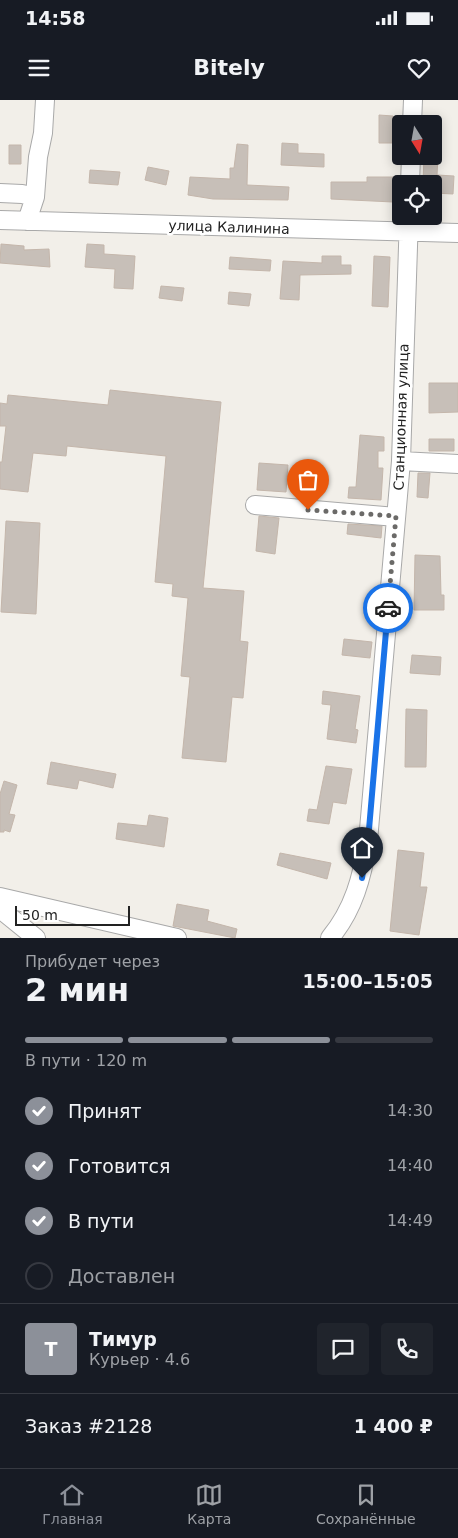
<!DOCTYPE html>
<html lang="ru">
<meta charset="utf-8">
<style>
:root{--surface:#171b24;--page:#20242c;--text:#f1f3f6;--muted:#9ea1a6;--line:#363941;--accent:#8c9099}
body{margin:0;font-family:"DejaVu Sans",sans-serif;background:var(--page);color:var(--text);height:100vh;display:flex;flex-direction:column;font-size:19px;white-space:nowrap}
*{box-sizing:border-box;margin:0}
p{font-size:16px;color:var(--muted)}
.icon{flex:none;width:28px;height:28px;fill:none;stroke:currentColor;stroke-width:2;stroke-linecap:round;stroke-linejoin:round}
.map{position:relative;height:838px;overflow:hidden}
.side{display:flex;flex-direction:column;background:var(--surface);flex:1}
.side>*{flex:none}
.needle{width:32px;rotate:169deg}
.tools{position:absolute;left:392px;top:15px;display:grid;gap:10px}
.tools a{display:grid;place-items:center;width:50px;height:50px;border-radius:5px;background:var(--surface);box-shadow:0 2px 12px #0003;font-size:25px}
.scale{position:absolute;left:15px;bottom:12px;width:115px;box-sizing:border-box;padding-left:5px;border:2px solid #222;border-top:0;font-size:14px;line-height:18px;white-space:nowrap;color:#222;-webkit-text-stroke:4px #fff;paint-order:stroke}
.pin{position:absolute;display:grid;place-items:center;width:42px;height:42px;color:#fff;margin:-51px -21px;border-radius:50% 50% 50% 0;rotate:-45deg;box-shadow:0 0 5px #0007}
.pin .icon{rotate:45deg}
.courier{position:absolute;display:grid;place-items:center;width:50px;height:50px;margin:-25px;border:4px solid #1a73e8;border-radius:50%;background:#fff;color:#222;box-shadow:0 1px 6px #0007}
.headline em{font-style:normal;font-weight:600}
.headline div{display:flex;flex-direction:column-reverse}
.headline{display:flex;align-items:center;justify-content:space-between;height:85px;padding:0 25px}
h1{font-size:32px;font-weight:600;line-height:38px}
.bar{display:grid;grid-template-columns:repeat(4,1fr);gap:8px 5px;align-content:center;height:60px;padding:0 25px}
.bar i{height:6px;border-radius:4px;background:var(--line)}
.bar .active{background:var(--accent)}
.bar p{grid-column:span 4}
.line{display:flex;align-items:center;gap:12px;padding:0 25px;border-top:1px solid var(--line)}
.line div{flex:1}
.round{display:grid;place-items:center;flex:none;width:52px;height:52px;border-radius:5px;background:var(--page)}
ol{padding:0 25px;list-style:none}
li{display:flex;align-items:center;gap:15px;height:55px}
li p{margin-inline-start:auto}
li .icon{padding:5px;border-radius:50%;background:var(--accent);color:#fff;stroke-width:4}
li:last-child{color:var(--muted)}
li i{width:28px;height:28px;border:2px solid var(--line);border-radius:50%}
.status{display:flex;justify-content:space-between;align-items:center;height:35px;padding:0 25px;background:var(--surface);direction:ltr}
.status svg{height:14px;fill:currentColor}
header{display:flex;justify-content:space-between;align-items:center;height:65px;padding:0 25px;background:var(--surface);font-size:22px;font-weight:600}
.menu{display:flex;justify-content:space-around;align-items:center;height:70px;border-top:1px solid var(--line);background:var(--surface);font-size:14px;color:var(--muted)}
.menu a{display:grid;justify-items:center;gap:2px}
.menu .active{color:var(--accent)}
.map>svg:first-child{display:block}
</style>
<div class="status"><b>14:58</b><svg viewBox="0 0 49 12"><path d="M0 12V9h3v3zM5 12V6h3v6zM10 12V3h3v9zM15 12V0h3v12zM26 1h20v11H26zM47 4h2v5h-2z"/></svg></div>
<header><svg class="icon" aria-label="menu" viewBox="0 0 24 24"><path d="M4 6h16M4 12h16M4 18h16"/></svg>Bitely<svg class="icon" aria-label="heart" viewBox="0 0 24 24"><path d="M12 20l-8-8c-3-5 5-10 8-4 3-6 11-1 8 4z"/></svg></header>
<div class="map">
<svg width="458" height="838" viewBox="0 0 458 838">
<rect width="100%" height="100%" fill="#f2efe9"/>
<!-- building -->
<path fill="#c7bfb8" stroke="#c4b6ab" d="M379,15L393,16L392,43H379Z
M282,43L298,44V53L324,54V67L281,65Z
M237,44L248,45L247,85L289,87L288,100L213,99L188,95L190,77L230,79V68H234Z
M9,45H21V64H9Z
M424,56H438L437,75L454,76L453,94L434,93V84H423Z
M148,67L169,71L166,85L145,80Z
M90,70L120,72L118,85L89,83Z
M367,77H394L393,102L331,99V82H367Z
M1,144L24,146V150L49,149L50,167L0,163Z
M87,144L104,145V154L135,156L133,189L114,188L115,169L85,167Z
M322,156H341V165H351V174L300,175L299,200L280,199L283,161L322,163Z
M374,156L390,157L388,207L372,206Z
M230,157L271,160L270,171L229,169Z
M161,186L184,188L182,201L159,198Z
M229,192L251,194L249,206L228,204Z
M429,283H458V312L429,313Z
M110,290L221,302L203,488L244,491L240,541L248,542L243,598L232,597L226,662L182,658L190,577L181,576L188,498L172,496L173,484L155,482L166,356L67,346L66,356L33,353L28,392L0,389V362H2L6,326H0V303L7,304L8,295L108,305Z
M360,335L384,337V351H378V368H383L381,400L348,398L349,387H356Z
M429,339H454V351H429Z
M259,363L288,365L286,392L257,390Z
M418,373H430L428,398L417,397Z
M259,416L279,418L275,454L256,451Z
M6,421L40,423L36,514L1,512Z
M348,424L382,426L381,438L347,434Z
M415,455L440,456L441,495H444V510H414Z
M344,539L372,542L370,558L342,555Z
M412,555L441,557L440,575L410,573Z
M323,591L360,596L355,629L358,630L356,643L327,639L331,605L322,604Z
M406,609L427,610L426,667H405Z
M51,662L116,674L113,688L79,680L77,689L47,684Z
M326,666L352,669L346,704L333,702L329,724L307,721L309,709L317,710Z
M4,681L17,685L9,714L15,715L10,732L4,730V732H0V694Z
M149,715L168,718L164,747L116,739L118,723L147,726Z
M398,750L424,753L420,787H427L419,835L390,831Z
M280,753L331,763L327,779L277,765Z
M177,804L209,810L207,821L237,829L235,838L173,826Z"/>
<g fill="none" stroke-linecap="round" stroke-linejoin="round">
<defs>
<path id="minor" d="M412,24L413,0
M410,84L411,56
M0,93L22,94L35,97
M0,120L458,133
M27,121L35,97L38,57L43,33L45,0
M401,361L458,364
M255,405L396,417
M0,797L177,838
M0,809L36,838
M330,838C354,809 362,777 368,741L401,361L409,116"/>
</defs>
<!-- minor casing -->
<use href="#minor" stroke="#a9a9a9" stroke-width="20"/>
<!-- minor -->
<use href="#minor" stroke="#fff" stroke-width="18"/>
</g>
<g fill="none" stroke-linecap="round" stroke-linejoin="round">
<!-- done -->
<path stroke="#6b6a68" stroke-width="5" stroke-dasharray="0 9" d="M308,410L396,416L388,508"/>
<!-- route -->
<path stroke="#1a73e8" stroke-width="6" d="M362,778L368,741L388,508"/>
</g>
<g text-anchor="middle" stroke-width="5" stroke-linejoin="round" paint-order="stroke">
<!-- street labels -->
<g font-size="14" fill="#222" stroke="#fff">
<text transform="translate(229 127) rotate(2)" y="5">улица Калинина</text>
<text transform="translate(401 317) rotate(-88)" y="5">Станционная улица</text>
</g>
</g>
</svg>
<div class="tools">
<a><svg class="needle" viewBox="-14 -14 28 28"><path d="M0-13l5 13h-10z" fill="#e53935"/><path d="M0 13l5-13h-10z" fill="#9ea1a6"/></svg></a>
<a><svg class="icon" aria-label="locate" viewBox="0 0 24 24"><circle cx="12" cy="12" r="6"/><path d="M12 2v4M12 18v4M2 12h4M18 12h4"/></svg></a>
</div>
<div class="scale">50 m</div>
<div class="pin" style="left:308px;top:410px;background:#ea580c"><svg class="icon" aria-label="bag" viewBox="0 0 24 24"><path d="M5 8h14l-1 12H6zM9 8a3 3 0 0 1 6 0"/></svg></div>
<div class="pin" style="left:362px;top:778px;background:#1f2937"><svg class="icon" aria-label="home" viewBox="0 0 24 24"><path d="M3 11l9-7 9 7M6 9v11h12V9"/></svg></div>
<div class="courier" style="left:388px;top:508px"><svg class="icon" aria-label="car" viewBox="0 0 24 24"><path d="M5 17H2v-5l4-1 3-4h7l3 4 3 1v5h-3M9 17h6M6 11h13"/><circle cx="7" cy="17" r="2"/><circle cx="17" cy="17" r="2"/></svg></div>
</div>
<section class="side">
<div class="headline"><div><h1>2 мин</h1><p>Прибудет через</p></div><em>15:00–15:05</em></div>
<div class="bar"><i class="active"></i><i class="active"></i><i class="active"></i><i></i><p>В пути · 120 m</p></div>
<ol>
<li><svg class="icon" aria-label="check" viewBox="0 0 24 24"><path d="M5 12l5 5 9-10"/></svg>Принят<p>14:30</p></li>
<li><svg class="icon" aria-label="check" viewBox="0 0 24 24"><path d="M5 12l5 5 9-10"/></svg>Готовится<p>14:40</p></li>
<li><svg class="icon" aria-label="check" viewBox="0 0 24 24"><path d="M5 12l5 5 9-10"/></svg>В пути<p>14:49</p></li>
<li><i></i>Доставлен</li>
</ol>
<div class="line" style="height:90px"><b class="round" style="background:var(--accent);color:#fff">Т</b><div><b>Тимур</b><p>Курьер · 4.6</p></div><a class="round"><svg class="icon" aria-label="chat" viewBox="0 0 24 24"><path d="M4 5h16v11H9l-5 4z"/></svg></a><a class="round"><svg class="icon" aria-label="phone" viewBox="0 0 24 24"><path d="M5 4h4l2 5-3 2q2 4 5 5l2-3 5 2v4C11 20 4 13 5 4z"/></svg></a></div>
<div class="line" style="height:65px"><div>Заказ #2128</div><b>1 400 ₽</b></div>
</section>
<nav class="menu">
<a class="active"><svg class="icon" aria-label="home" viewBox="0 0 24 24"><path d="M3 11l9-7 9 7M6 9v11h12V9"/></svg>Главная</a>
<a><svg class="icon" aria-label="map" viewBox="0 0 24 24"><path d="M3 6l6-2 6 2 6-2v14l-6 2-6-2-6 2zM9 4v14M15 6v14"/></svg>Карта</a>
<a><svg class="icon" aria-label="saved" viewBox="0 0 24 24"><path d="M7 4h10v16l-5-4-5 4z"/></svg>Сохранённые</a>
</nav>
